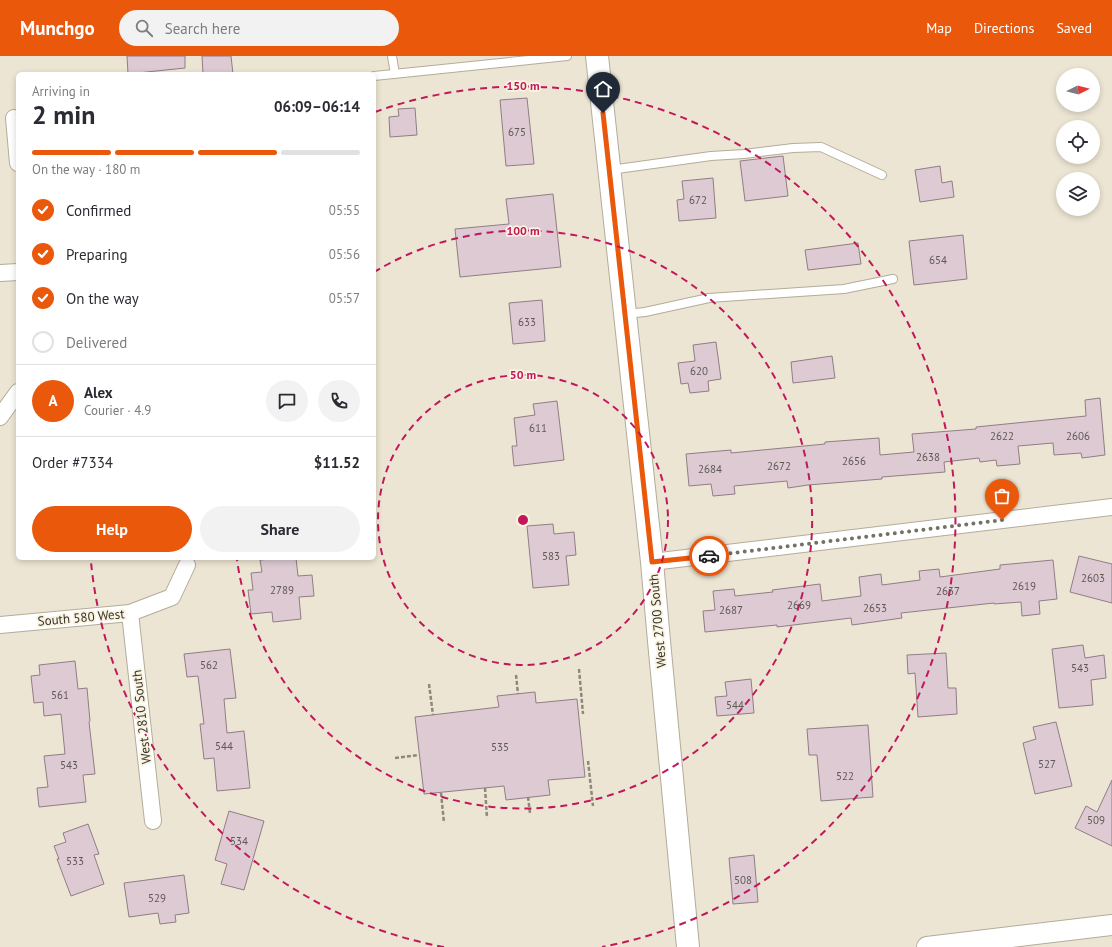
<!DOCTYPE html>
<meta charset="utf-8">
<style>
:root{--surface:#fff;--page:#f2f2f3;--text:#2b2b33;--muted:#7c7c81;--line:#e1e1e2;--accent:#ea580c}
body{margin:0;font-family:"PT Sans",sans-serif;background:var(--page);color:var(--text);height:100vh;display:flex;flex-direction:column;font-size:15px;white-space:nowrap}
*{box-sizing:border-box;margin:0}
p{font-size:13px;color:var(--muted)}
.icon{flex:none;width:22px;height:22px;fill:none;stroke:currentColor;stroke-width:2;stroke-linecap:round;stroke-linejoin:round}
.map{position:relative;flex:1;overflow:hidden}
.panel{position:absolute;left:16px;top:16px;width:360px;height:488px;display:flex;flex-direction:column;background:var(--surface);border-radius:6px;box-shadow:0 2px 6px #0003}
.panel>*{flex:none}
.needle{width:26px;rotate:84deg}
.buttons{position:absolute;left:1056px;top:12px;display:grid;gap:8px}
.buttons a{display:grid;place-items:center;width:44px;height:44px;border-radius:50%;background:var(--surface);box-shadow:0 2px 6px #0003;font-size:20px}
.pin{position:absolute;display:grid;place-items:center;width:34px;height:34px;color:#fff;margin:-41px -17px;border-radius:50% 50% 50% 0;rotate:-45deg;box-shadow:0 0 4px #0007}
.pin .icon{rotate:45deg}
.courier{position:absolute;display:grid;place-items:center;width:40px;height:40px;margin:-20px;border:3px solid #ea580c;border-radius:50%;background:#fff;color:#222;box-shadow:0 1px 5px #0007}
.summary em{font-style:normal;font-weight:800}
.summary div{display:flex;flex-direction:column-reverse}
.summary{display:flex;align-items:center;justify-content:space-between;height:68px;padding:0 16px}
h1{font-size:26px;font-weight:800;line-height:30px}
.bar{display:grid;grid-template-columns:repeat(4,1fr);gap:6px 4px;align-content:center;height:48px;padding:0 16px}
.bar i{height:5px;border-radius:3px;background:var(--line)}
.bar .selected{background:var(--accent)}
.bar p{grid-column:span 4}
.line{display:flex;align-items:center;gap:10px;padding:0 16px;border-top:1px solid var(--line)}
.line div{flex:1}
.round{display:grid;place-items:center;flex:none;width:42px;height:42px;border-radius:21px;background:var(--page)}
ol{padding:0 16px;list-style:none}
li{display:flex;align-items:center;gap:12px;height:44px}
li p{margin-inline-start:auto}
li .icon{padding:4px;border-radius:50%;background:var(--accent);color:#fff;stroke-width:4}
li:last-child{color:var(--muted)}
li i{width:22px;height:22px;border:2px solid var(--line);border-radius:50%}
.primary-button{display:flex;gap:8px;margin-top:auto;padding:8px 16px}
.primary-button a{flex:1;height:46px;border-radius:24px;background:var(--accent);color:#fff;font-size:16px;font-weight:800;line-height:46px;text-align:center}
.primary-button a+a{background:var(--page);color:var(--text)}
header{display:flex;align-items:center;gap:24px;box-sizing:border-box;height:56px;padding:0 20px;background:var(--accent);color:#fff}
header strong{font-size:19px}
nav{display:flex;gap:22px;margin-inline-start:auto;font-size:14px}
.search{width:280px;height:36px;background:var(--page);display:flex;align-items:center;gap:10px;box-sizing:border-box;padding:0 14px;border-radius:22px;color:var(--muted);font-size:15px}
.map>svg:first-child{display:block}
</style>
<header>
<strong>Munchgo</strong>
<div class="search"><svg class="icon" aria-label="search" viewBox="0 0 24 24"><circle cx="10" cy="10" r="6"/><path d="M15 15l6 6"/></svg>Search here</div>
<nav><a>Map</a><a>Directions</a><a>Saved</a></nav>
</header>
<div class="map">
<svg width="1112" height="891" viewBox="0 0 1112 891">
<rect width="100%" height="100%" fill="#ede5d3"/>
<!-- building -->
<path fill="#ddcad3" stroke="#907d86" d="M127,0H185V12L128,18Z
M202,0H231L233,18H203Z
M527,42L534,108L506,110L500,44Z
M415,52L417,79L390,81L389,61L399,60L398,53Z
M783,100L788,140L745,145L740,105Z
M940,110L942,127L952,125L954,141L920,146L915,114Z
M713,122L716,162L679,165L677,144L684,143L682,125Z
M553,138L561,211L460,221L455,173L509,168L506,143Z
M963,179L967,223L914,229L909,185Z
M858,187L861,208L808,214L805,194Z
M542,244L545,285L513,288L509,247Z
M716,286L721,323L708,325L709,335L690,337L688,327L681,328L678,307L695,305L693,289Z
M832,300L835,322L793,327L791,306Z
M1100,342L1105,399L1082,402L1081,397L1054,399L1053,387L1018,390L1020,408L997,410L996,404L980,406L979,402L944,406L945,416L882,421V423L808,429L788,432L787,425L734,430L735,438L713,440L711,428L689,430L686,398L731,394V397L825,388V386L879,382L880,399L914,396L912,378L976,373V371L1086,360L1085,344Z
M557,345L564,404L514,410L512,390H517L514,362L535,359L533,348Z
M553,468L554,478L574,476L576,499L566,500L569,529L533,532L527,470Z
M1079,500L1112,508V547L1070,536Z
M281,502H296L298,520L312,519L314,540L299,541L301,563L273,566L272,556L251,558L248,534H253L251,517L262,516L260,504Z
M1053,504L1057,543L1039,545L1040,558L1022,560L1021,546L994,548V547L901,557L902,562L852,569L851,562L777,571V569L705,576L703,555L715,554L713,535L734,533L735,540L773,536L772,534L820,528L822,545L861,540L859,521L881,518L882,529L920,524L919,515L939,513L940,521L1000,513V509Z
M1083,589L1085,602L1104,599L1106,622L1091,624L1093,649L1059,652L1052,593Z
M230,593L236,642L224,643L227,677L244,675L250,732L217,735L214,702L204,703L200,668H204L198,620L187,621L184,598Z
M946,597L948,632H956L957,658L918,661L915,617L908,618L907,599Z
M75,605L78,633L87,632L90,665L89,666L95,718L83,719L86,746L39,751L37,732L48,731L44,700L65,698L61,658L44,660L43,646L34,647L31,620L40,619L39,609Z
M751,623L754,657L717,660L715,641L727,640L725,626Z
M535,636L536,647L577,643L585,721L548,724L550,739L506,744L504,730L424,738L415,661L499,651L497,640Z
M1056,666L1072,730L1035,738L1023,687L1036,683L1033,671Z
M868,669L873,741L821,745L817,699H809L807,673Z
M1112,724V790L1075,772L1086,750L1097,756Z
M229,755L264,765L244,834L221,828L227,808L215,804Z
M88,768L99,798L94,799L104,828L71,840L57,803H59L54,790L66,786L63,777Z
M754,799L758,846L733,848L729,802Z
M184,819L189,857L175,859L176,866L160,868L158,857L129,861L124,827Z"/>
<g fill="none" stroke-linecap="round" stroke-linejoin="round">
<defs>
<path id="service" d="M392,0L395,18
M374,20L567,0
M610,114L711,100L744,98L793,92L821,91L882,119
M626,258L645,256L709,242L844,233L893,223"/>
<path id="minor" d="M14,62L18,107
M0,217L18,216
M0,361L18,336
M652,506L1112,451
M130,557L153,765
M0,569L130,557L172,541L187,509"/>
<path id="tertiary" d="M927,891L1112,869"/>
<path id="secondary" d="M597,0L652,506L659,585L688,891"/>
</defs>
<!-- service casing -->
<use href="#service" stroke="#b3ac9b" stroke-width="10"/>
<!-- minor casing -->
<use href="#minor" stroke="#b3ac9b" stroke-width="18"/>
<!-- tertiary casing -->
<use href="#tertiary" stroke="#b3ac9b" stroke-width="22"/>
<!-- secondary casing -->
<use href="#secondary" stroke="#b3ac9b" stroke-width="24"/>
<!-- path -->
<path stroke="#8d887c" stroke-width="2.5" stroke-dasharray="4 2" stroke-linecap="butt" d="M579,613L583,658
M516,619L518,638
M429,628L433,659
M395,702L418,699
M588,705L593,750
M485,732L487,762
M441,737L444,767
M528,741L530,757"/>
<!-- service -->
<use href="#service" stroke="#fff" stroke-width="8"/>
<!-- minor -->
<use href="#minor" stroke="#fff" stroke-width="16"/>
<!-- tertiary -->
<use href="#tertiary" stroke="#fff" stroke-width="20"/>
<!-- secondary -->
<use href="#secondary" stroke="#fff" stroke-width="22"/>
</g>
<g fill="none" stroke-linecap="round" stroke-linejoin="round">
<!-- done -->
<path stroke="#757166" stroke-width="4" stroke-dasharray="0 7.2" d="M709,500L1002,464"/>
<!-- route -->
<path stroke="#ea580c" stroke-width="5" d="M603,57L652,506L709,500"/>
</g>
<!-- distance rings -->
<g fill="none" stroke="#c2185b" stroke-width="2" stroke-dasharray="7 5">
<circle cx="523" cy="464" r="145"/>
<path d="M374 216A289 289 0 1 1 237 504"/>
<path d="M444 891A434 434 0 0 1 91 506M375 56A434 434 0 1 1 602 891"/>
</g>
<g text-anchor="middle" stroke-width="3.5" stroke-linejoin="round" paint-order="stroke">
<!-- number labels -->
<g font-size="11" fill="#5f5956">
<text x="517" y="80">675</text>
<text x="698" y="148">672</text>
<text x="938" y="208">654</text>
<text x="527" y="270">633</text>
<text x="699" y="319">620</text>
<text x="538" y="376">611</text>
<text x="1002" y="384">2622</text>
<text x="1078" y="384">2606</text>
<text x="928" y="405">2638</text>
<text x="854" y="409">2656</text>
<text x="779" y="414">2672</text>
<text x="710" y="417">2684</text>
<text x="551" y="504">583</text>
<text x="1093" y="526">2603</text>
<text x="1024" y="534">2619</text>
<text x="282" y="538">2789</text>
<text x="948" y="539">2637</text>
<text x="799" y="553">2669</text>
<text x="875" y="556">2653</text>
<text x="731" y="558">2687</text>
<text x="209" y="613">562</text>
<text x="1080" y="616">543</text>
<text x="60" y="643">561</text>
<text x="735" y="653">544</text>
<text x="224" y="694">544</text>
<text x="500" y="695">535</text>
<text x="1047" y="712">527</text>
<text x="69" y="713">543</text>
<text x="845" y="724">522</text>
<text x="1096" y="768">509</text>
<text x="239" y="789">534</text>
<text x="75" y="809">533</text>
<text x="743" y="828">508</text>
<text x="157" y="846">529</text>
</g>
<!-- street labels -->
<g font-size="13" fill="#35332c" stroke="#faf3e0">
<text transform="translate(81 561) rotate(-5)" y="5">South 580 West</text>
<text transform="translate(657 565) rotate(-95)" y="5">West 2700 South</text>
<text transform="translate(141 661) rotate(-96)" y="5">West 2810 South</text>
</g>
</g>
<circle cx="523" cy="464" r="6" fill="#c2185b" stroke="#faf3e0" stroke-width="2"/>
<g font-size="12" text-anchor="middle" font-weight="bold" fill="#c2185b" stroke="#faf3e0" stroke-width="3.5" stroke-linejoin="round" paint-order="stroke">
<text x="523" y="34">150 m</text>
<text x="523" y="179">100 m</text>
<text x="523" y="323">50 m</text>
</g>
</svg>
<div class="buttons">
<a><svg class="needle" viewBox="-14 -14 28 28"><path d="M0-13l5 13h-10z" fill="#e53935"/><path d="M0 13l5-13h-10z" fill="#7c7c81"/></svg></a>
<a><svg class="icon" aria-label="locate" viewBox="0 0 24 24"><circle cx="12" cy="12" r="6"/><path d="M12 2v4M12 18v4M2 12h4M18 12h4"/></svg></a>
<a><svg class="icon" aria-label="layers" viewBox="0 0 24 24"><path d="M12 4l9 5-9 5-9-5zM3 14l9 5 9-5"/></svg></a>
</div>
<div class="pin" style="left:1002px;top:464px;background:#ea580c"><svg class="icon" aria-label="bag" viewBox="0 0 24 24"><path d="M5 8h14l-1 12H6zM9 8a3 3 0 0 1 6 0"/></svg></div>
<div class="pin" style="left:603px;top:57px;background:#1f2937"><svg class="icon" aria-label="home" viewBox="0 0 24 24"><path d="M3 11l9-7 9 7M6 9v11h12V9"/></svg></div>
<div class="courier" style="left:709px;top:500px"><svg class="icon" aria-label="car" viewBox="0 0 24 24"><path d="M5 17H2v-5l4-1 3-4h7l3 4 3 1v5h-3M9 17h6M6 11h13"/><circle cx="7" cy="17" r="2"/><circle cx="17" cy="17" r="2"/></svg></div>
<section class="panel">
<div class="summary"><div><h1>2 min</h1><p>Arriving in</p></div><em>06:09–06:14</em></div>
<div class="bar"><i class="selected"></i><i class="selected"></i><i class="selected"></i><i></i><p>On the way · 180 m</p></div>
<ol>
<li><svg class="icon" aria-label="check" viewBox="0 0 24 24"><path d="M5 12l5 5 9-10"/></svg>Confirmed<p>05:55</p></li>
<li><svg class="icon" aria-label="check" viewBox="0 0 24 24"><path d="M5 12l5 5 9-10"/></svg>Preparing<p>05:56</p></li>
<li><svg class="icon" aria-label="check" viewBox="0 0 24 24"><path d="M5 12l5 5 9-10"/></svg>On the way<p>05:57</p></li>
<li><i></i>Delivered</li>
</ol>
<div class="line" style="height:72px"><b class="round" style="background:var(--accent);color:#fff">A</b><div><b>Alex</b><p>Courier · 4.9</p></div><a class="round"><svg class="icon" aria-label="chat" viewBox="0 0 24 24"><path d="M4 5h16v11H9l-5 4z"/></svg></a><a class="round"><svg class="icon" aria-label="phone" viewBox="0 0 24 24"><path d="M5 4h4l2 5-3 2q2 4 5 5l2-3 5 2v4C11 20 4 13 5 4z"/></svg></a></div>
<div class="line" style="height:52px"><div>Order #7334</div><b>$11.52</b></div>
<div class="primary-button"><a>Help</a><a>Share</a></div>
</section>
</div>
